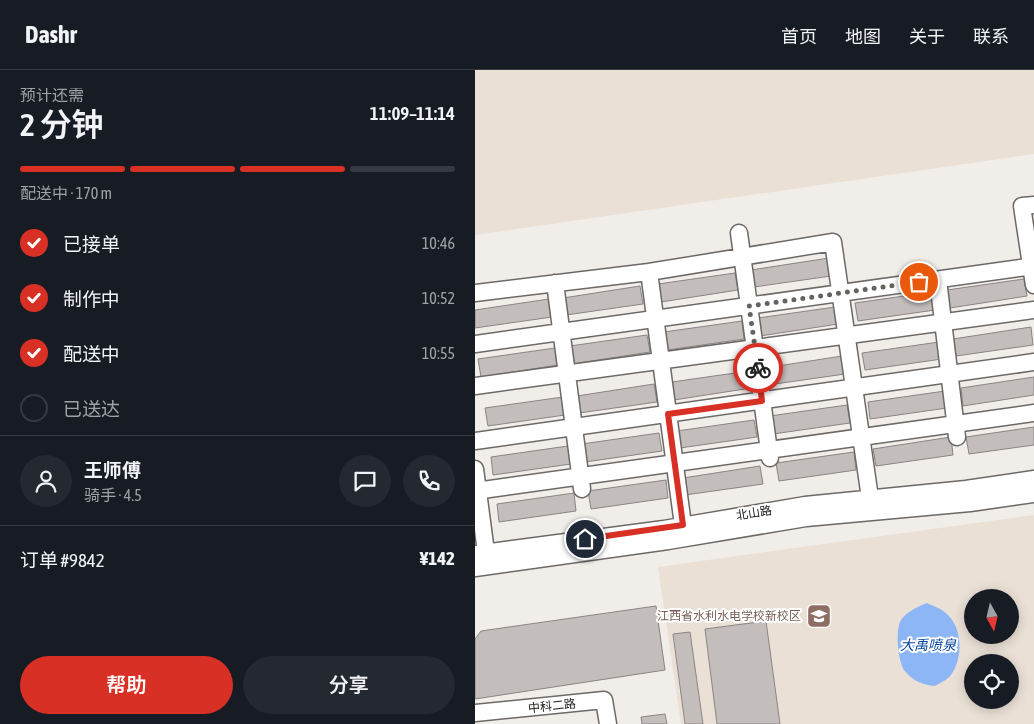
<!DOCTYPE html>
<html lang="zh">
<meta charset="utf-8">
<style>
:root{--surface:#171b24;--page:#242831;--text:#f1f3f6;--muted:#9ea1a6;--line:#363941;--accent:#d93025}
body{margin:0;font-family:"Asap Condensed","Noto Sans SC",sans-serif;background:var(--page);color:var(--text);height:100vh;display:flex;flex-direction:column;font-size:19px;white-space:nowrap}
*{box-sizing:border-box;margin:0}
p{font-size:16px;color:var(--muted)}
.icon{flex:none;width:28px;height:28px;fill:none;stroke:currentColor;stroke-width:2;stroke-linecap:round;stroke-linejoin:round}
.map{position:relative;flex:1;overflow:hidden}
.drawer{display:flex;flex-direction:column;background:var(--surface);width:475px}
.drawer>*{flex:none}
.needle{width:32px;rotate:172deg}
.controls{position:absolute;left:489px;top:519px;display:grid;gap:10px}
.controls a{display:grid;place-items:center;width:55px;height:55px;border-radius:50%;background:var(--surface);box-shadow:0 2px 12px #0003;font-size:25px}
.pin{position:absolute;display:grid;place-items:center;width:42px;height:42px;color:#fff;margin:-21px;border:2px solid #fff;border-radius:50%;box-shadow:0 1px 5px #0007}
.courier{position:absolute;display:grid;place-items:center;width:50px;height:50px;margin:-25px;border:4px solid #d93025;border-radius:50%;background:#fff;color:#222;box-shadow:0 1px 6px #0007}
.overview em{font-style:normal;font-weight:600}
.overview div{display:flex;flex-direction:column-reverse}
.overview{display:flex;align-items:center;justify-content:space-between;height:85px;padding:0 20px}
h1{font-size:32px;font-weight:600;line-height:38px}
.bar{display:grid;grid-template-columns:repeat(4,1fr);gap:8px 5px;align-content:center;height:60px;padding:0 20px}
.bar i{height:6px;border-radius:4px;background:var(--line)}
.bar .selected{background:var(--accent)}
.bar p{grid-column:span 4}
.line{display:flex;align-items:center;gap:12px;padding:0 20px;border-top:1px solid var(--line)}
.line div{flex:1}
.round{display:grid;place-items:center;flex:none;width:52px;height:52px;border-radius:26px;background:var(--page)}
ol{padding:0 20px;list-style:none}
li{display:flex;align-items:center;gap:15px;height:55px}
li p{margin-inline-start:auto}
li .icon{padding:5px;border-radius:50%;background:var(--accent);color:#fff;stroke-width:4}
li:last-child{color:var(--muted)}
li i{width:28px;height:28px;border:2px solid var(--line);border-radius:50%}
.action{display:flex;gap:10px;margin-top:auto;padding:10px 20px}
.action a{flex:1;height:58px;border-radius:30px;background:var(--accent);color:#fff;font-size:20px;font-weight:600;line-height:58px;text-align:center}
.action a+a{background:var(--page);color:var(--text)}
header{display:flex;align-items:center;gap:30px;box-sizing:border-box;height:70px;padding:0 25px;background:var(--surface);border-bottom:1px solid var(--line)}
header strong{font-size:24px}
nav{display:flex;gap:28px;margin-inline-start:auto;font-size:18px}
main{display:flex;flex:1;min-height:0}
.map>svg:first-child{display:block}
</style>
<header>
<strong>Dashr</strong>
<nav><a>首页</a><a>地图</a><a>关于</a><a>联系</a></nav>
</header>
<main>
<section class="drawer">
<div class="overview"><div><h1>2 分钟</h1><p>预计还需</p></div><em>11:09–11:14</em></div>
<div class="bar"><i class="selected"></i><i class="selected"></i><i class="selected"></i><i></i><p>配送中 · 170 m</p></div>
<ol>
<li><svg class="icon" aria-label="check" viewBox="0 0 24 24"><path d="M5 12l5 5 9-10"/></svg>已接单<p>10:46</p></li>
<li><svg class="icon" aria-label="check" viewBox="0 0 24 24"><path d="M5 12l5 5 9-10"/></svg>制作中<p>10:52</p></li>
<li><svg class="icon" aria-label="check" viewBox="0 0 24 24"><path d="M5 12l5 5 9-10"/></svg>配送中<p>10:55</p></li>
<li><i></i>已送达</li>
</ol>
<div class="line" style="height:90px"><a class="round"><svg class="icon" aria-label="person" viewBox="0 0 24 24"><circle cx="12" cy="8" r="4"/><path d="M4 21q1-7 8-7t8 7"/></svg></a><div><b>王师傅</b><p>骑手 · 4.5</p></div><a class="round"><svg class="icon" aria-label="chat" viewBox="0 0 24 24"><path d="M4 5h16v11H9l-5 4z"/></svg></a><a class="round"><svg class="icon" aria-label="phone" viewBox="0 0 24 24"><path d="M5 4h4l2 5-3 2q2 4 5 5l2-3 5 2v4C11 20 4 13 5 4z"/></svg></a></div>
<div class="line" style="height:65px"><div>订单 #9842</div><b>¥142</b></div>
<div class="action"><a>帮助</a><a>分享</a></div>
</section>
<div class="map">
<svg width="559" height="654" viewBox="0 0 559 654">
<rect width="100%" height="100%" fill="#f1ede9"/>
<!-- built -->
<path fill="#eae0d6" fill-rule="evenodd" d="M0,0H559V84L0,165Z
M559,445V654H206L183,497ZM498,528H535V565H498ZM498,592H535V630H498Z"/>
<!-- water -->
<path fill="#8db6f7" d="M452,533C458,536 467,539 472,544C488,559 488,589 476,605C472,610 465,613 460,616C448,615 436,610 429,600C423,590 420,560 426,550C433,541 442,537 452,533Z"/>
<!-- building -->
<path fill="#c3bebc" stroke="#8a8584" d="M354,188L356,206L279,217L276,200Z
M260,203L263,220L186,232L183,214Z
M549,209L552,226L475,238L472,220Z
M165,216L168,234L91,245L88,228Z
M457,222L460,240L383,251L380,233Z
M74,229L77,247L0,258V240Z
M360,237L363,254L285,266L283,248Z
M267,251L269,269L192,280L189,262Z
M556,257L558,275L481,286L478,269Z
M172,265L175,282L97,294L95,276Z
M464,272L467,289L390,300L387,283Z
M80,278L83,295L6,307L3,289Z
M367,286L370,304L293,315L290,298Z
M274,301L276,318L199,330L197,312Z
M559,307V325L488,336L486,318Z
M179,314L182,332L104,343L102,326Z
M470,321L472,338L395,349L393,332Z
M88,327L90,345L13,356L10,338Z
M372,335L375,353L298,364L295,346Z
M279,350L282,367L205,378L202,361Z
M559,357V375L494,384L491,367Z
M184,363L187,381L110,392L107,374Z
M476,367L478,385L401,396L398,379Z
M93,376L96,394L18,405L16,387Z
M379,382L381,400L304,411L301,393Z
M285,396L288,414L210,425L208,408Z
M191,410L193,428L116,439L113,421Z
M99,423L101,441L24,452L22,434Z
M181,536L190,600L0,629V569L6,561Z
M291,551L305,654H242L230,559Z
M215,562L228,654H210L198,564Z
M190,644L192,654H167L166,647Z"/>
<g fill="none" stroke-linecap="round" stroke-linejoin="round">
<defs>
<path id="minor" d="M559,135L547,136L559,215
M264,163L295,388
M174,202L208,455
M463,210L482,367
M80,213L107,419
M0,223L174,202L358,172L395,428
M0,274L559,196
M0,316L559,240
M0,371L559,292
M0,399L11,482
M0,421L559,343
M0,484L189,459L330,435L491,419L559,409
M0,498L193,471L331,448L495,433L559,424
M0,643L129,630L133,654"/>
</defs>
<!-- minor casing -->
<use href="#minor" stroke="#6c6966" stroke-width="19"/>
<!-- minor -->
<use href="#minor" stroke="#fff" stroke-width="16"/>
</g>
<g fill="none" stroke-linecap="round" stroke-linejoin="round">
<!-- done -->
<path stroke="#656360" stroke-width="5" stroke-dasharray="0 9" d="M283,298L274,236L444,212"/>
<!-- route -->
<path stroke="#d93025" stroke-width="6" d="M110,469L208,455L193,344L287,331L283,298"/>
</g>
<!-- icons -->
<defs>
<symbol id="university-square" viewBox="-11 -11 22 22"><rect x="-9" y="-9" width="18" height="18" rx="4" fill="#8d6e63" stroke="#fff"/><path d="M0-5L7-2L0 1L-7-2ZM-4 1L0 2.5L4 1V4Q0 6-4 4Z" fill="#fff"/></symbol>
</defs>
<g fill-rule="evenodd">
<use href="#university-square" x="330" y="532" width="28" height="28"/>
</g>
<g text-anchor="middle" stroke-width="4" stroke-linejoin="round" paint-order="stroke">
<!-- street labels -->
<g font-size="12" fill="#191816" stroke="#fff">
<text transform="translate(279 443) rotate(-9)" y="4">北山路</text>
<text transform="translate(77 636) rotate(-6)" y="4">中科二路</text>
</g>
<!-- education labels -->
<g font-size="12" fill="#785e54" stroke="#fff" text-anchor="end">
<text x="326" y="550">江西省水利水电学校新校区</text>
</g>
<!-- water labels -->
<g font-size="14" font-style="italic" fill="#03449f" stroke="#fff">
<text x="453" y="580">大禹喷泉</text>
</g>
</g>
</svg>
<div class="controls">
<a><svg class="needle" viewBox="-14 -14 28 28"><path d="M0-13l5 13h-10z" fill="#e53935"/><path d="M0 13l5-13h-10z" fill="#9ea1a6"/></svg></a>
<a><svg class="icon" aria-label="locate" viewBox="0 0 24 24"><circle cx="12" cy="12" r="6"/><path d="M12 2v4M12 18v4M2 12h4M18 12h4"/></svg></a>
</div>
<div class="pin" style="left:444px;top:212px;background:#ea580c"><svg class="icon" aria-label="bag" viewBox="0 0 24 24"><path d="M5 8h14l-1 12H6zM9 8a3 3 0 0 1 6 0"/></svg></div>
<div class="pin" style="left:110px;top:469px;background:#1f2937"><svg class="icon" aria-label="home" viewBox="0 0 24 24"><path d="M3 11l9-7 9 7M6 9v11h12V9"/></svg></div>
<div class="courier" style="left:283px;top:298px"><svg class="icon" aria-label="bike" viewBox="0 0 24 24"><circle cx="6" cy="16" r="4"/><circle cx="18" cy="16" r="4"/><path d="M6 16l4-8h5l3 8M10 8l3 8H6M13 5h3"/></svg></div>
</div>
</main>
